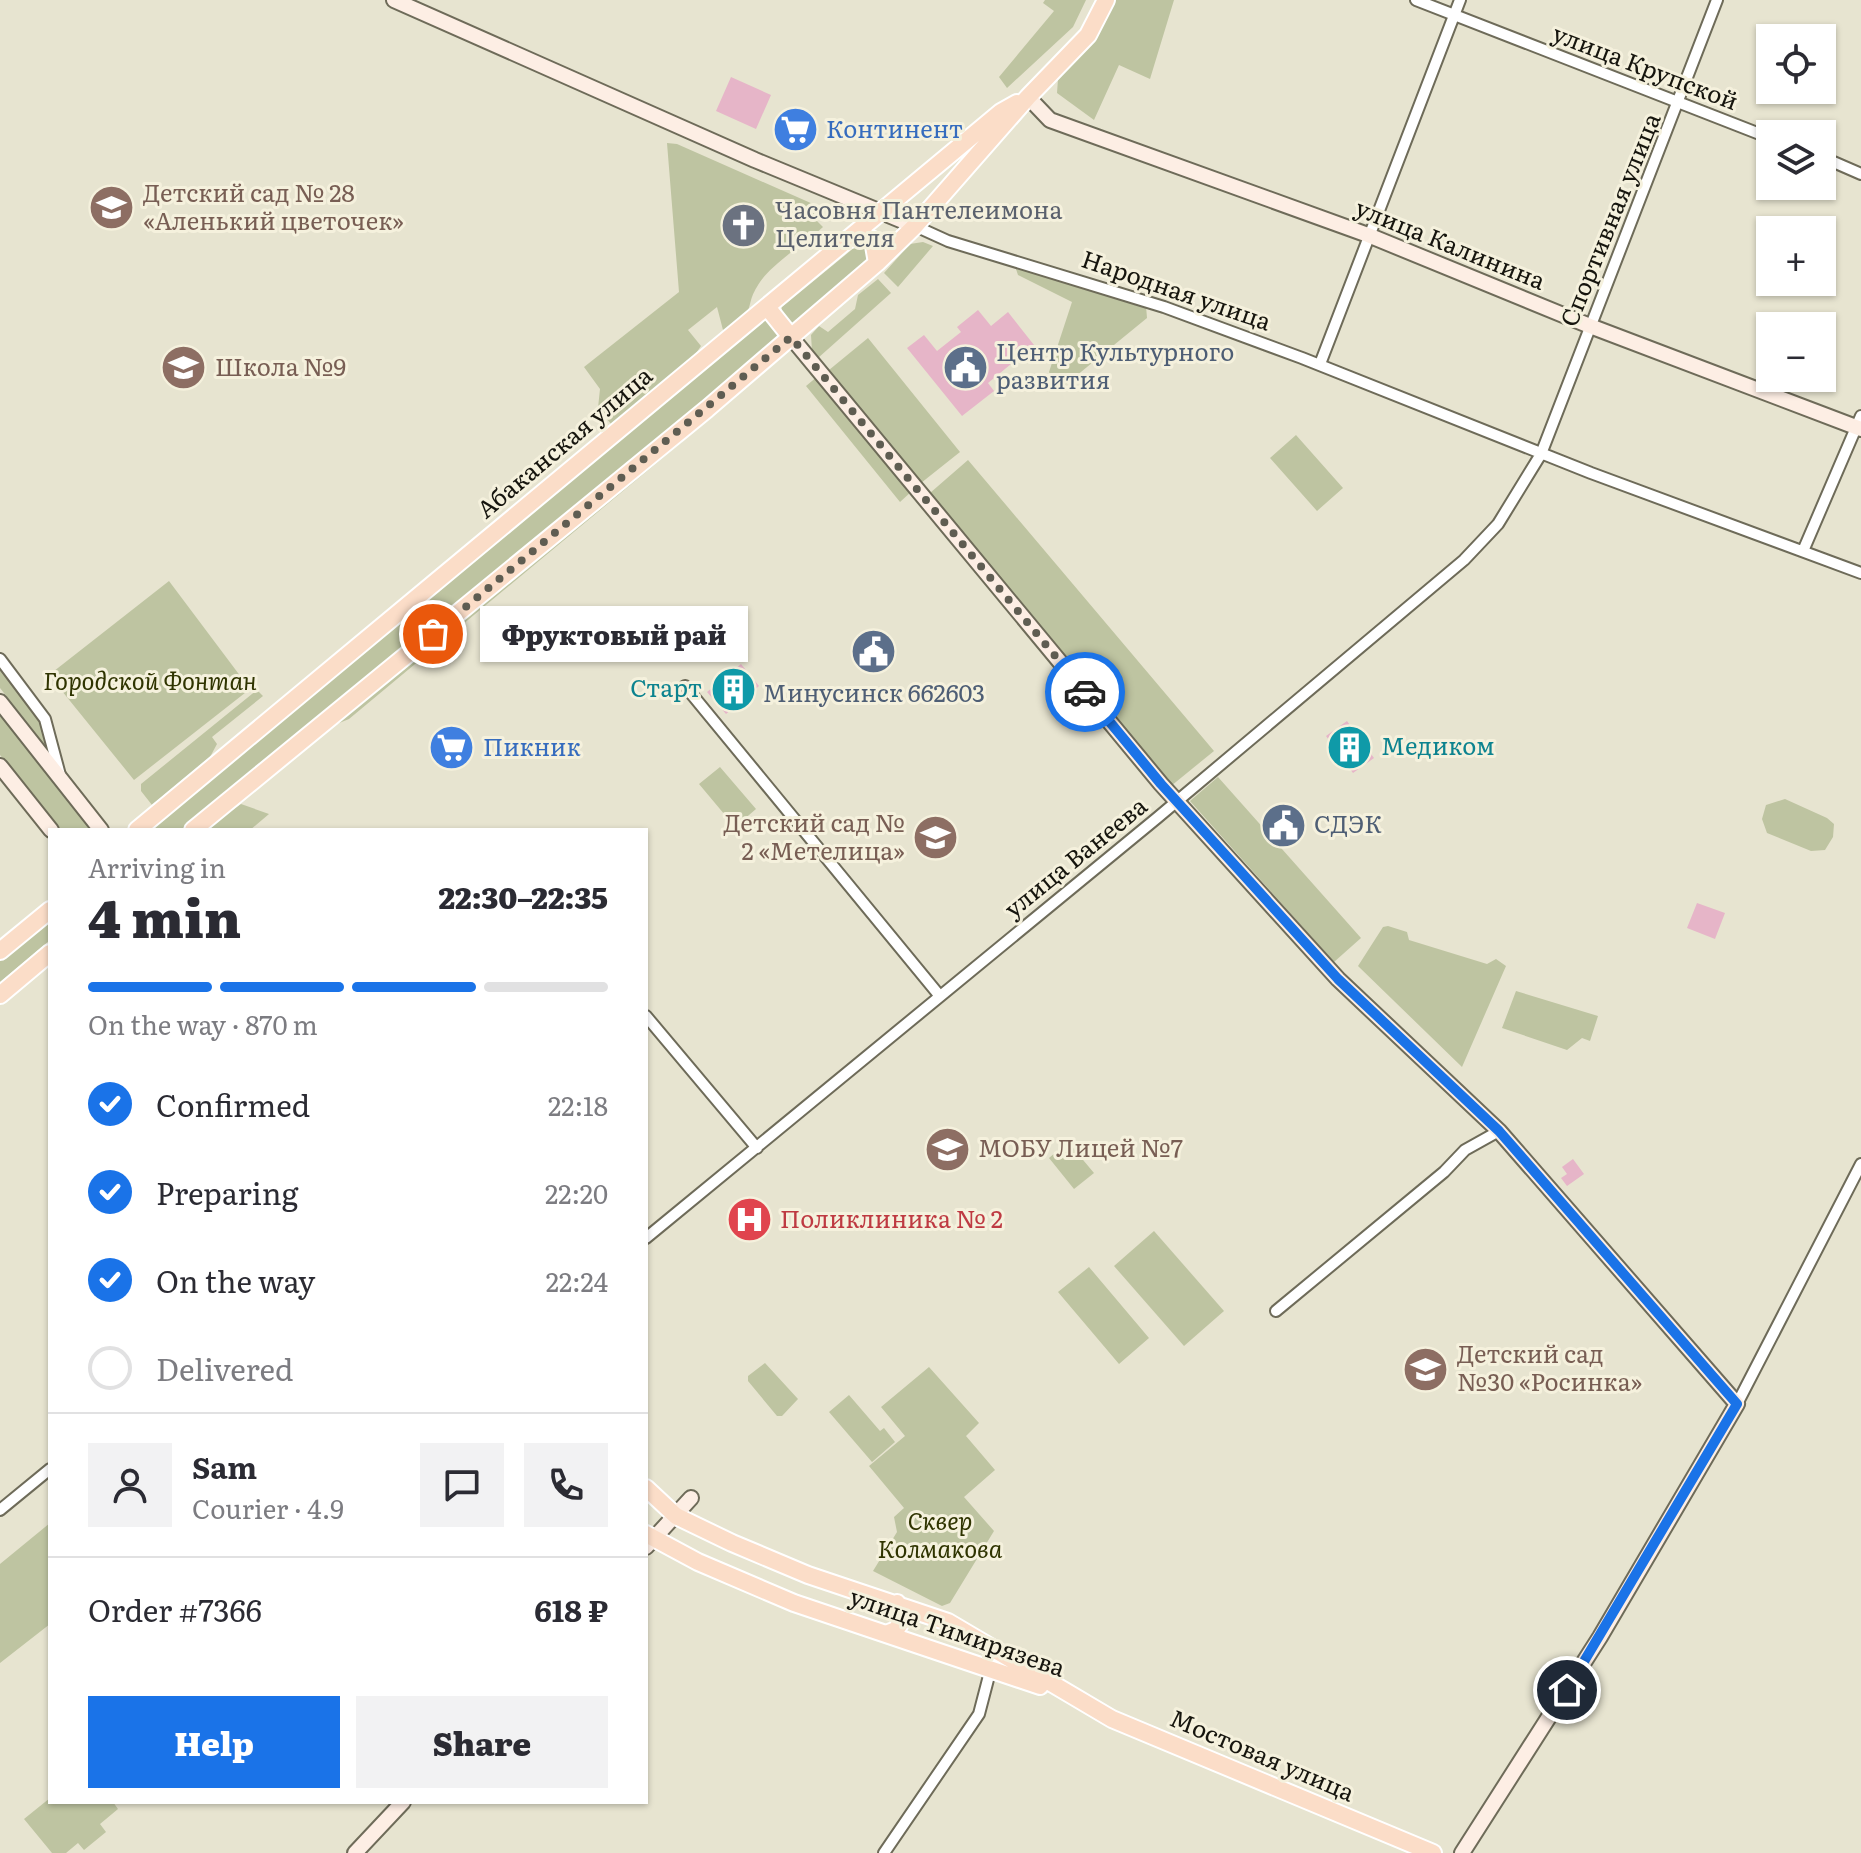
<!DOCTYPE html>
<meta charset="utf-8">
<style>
:root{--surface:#fff;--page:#f2f2f3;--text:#2b2b33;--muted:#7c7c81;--line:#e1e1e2;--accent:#1a73e8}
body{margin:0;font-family:Literata,serif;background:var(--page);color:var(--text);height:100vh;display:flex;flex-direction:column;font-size:30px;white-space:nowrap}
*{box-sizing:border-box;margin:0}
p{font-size:26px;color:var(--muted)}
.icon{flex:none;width:44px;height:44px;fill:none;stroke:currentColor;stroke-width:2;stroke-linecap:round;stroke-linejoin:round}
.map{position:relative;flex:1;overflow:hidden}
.sheet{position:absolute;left:48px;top:828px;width:600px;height:976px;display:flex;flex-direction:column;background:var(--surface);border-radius:0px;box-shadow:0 2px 6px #0004}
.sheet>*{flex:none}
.fabs{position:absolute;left:1756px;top:24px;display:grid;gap:16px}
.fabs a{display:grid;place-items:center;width:80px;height:80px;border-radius:0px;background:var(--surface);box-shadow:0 2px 6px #0004;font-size:40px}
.pin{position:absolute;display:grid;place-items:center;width:68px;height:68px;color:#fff;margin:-34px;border:4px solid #fff;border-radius:50%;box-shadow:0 2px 8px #0007}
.courier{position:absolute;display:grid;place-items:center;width:80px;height:80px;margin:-40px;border:6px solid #1a73e8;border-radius:50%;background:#fff;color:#222;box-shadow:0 2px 10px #0007}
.bubble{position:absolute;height:56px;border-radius:0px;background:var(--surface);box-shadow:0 2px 6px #0004;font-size:26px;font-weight:800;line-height:56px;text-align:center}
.summary em{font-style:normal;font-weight:800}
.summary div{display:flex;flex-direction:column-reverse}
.summary{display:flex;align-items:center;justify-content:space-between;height:136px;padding:0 40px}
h1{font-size:52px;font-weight:800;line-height:60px}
.bar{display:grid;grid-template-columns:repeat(4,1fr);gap:12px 8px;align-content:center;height:96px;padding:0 40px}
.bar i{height:10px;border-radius:6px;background:var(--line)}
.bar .active{background:var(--accent)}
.bar p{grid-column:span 4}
.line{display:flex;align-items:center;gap:20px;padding:0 40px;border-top:2px solid var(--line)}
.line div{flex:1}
.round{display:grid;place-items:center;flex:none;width:84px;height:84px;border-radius:0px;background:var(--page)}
ol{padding:0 40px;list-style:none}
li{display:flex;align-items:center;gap:24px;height:88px}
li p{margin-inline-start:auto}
li .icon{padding:8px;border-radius:50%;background:var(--accent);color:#fff;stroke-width:4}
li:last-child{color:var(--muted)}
li i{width:44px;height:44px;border:4px solid var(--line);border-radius:50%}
.primary-button{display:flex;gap:16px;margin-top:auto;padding:16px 40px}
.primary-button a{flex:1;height:92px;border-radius:0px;background:var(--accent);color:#fff;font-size:32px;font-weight:800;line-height:92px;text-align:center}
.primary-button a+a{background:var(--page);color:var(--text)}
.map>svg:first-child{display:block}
</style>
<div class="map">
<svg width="1861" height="1853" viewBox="0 0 1861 1853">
<rect width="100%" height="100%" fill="#e7e4d0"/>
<!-- green -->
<path fill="#bec4a1" d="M1045,0H1086L1073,27L1007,88L999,77L1054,11L1043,3Z
M1113,0H1174L1150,79L1119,65L1094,120L1057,93L1058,79L1098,35Z
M667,143L677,144L813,204L814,218L823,227C806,242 771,265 760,282C741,310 762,307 723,330L717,307L688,330L701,346L690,362L615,425L611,424L598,408L600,389L584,367L679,292Z
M923,242L933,246L898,287L884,273L910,244Z
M855,247H865L870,262L796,324H790L781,314L782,307Z
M1024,265L1075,286L1146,306L1147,318L1065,385L1055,386L1049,372L1072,302L1018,275L1016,269Z
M878,279L891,293L818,358L812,351L811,335L819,326L828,332L855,309L858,295Z
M765,320L771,321L780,338L184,830H149Z
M868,338L960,452L921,483L829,370Z
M818,376L912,491L900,502L806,386Z
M693,427L682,442L349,719L327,728Z
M1296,435L1343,488L1317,511L1270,458Z
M968,460L1214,751L1171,786L930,493Z
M169,581L250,689L134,780L49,675Z
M0,665L42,722L50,752L0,688Z
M257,690L263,696L212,737L217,744L210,757L152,805L141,791V784Z
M0,708L93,830H61L0,755Z
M720,767L756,809L735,827L699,784Z
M1218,777L1361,938L1334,962L1190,801Z
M1785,799L1827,818L1834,824L1833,837L1825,850L1811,851L1767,833L1762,819L1766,805Z
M241,804L269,814L250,830H203Z
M50,917V940L0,982V959Z
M1388,926L1407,932L1409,940L1487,964L1496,959L1506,966L1462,1067L1358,966L1383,927Z
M1516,991L1598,1016L1590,1041L1582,1038L1567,1050L1502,1028Z
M1068,1142L1094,1173L1074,1189L1049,1158Z
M1154,1231L1224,1311L1184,1346L1114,1266Z
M1089,1267L1149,1338L1119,1364L1058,1292Z
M765,1363L798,1399L782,1416H777L748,1381V1376Z
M929,1367L979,1423L966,1436L995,1470L964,1497L994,1531L950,1603L942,1606L873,1571L897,1532L894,1517L904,1508L869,1466L905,1436L881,1407Z
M849,1395L880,1431L884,1428L895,1442L872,1462L829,1412Z
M50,1523V1624L0,1663V1564Z
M50,1798V1802H113L118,1809L100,1824L106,1832L84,1850L78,1843L66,1853H52L24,1819Z"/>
<!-- building -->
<path fill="#e6b5c8" d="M731,77L771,95L756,129L716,111Z
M792,111L811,119L797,149L779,141Z
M978,310L991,326L1008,312L1034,345L988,383L994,391L962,416L907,348L924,335L937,351L961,332L957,327Z
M741,664L759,686L726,714L707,692Z
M1347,721L1374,758L1353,773L1326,736Z
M1697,903L1725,913L1715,939L1687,928Z
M1573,1159L1584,1174L1567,1186L1561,1178L1567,1174L1562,1167Z"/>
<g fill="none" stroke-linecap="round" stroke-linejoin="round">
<defs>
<path id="street" d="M1416,0L1770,138
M1822,157L1861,174
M915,226L948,241L1164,307L1302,358L1591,473L1861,573
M1320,364L1460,0
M1803,551L1861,416
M0,659L45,719L60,775
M685,686L939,995
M646,1016L757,1148
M646,1238L1157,818L1464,560L1498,524L1541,454L1717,0
M1276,1311L1444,1172L1465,1150L1499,1131
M1737,1404L1861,1164
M0,1510L50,1469
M884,1853L979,1714L991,1668"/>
<path id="secondary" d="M394,0L755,160L915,226
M1028,97L1050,120L1368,235L1590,326L1861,429
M791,337L1161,784L1338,979L1499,1131L1737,1404L1600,1637L1462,1853
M0,702L101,830
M0,766L51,830
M646,1547L691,1498
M355,1853L403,1802"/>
<path id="primary" d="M850,239L864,236L873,240L877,263
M767,307L791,337
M137,830L1001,112L1017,103
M193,830L707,409L877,263L915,226L1028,97L1088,35L1106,0
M0,951L50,910
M0,995L50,953
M646,1488L676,1516L732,1543L808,1575L948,1622L1112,1719L1433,1853
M646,1534L698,1562L794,1603L1040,1686
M886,1634L896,1630L901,1622L897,1603"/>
</defs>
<!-- street casing -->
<use href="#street" stroke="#6e6b59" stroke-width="14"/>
<!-- secondary casing -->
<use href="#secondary" stroke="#6e6b59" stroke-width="18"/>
<!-- primary casing -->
<use href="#primary" stroke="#fff" stroke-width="20"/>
<!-- street -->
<use href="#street" stroke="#fff" stroke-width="10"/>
<!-- secondary -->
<use href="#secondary" stroke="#fdeee4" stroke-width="14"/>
<!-- primary -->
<use href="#primary" stroke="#fbddc8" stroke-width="16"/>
</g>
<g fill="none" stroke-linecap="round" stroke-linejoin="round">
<!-- done -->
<path stroke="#5f5d52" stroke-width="8" stroke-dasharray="0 14.4" d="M433,634L791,337L1085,692"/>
<!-- route -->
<path stroke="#1a73e8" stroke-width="10" d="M1085,692L1161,784L1338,979L1499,1131L1737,1404L1567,1690"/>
</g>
<!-- icons -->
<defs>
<symbol id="supermarket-disc" viewBox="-11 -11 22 22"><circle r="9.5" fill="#3f7fe0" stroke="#f5f1dd"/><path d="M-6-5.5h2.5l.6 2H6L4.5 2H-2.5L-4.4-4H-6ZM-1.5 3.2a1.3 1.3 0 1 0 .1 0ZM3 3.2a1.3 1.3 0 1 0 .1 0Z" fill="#fff"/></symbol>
<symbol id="school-disc" viewBox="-11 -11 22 22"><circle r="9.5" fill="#8d6e63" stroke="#f5f1dd"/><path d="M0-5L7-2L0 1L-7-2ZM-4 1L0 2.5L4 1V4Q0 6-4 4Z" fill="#fff"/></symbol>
<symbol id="church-disc" viewBox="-11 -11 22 22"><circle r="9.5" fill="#6b7280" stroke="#f5f1dd"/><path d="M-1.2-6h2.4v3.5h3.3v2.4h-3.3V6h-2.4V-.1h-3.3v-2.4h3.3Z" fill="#fff"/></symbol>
<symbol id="civic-disc" viewBox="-11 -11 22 22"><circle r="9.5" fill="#5c6f8a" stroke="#f5f1dd"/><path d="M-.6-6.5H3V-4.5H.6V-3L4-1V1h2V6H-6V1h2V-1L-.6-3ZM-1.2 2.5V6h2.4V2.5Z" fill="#fff"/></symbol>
<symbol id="building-disc" viewBox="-11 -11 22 22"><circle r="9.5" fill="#0f9aa8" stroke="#f5f1dd"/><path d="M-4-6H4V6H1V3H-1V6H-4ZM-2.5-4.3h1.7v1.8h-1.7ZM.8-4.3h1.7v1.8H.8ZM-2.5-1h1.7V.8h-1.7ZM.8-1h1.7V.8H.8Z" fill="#fff"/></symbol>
<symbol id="hospital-disc" viewBox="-11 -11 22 22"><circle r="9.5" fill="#e0444e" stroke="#f5f1dd"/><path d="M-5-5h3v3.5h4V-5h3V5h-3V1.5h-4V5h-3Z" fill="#fff"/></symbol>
</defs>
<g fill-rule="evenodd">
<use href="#supermarket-disc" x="770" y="104" width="51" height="51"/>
<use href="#school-disc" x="86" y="182" width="51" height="51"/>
<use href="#church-disc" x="718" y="200" width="51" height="51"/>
<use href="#civic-disc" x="940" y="342" width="51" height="51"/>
<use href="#school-disc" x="158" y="342" width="51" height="51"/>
<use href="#civic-disc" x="848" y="626" width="51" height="51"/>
<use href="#building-disc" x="708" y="664" width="51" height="51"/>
<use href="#building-disc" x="1324" y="722" width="51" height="51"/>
<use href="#supermarket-disc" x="426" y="722" width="51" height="51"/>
<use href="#civic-disc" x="1258" y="800" width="51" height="51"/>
<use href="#school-disc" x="910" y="812" width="51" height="51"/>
<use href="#school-disc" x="922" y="1124" width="51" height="51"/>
<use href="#hospital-disc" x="724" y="1194" width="51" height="51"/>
<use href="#school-disc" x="1400" y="1344" width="51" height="51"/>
</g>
<g text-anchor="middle" stroke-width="6" stroke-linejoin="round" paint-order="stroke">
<!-- street labels -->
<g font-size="24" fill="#16150e" stroke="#f5f1dd">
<text transform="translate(1645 68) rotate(21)" y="8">улица Крупской</text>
<text transform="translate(1611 220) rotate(-68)" y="8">Спортивная улица</text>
<text transform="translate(1450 245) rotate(22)" y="8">улица Калинина</text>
<text transform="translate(1176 291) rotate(19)" y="8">Народная улица</text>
<text transform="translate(565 443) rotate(-40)" y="8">Абаканская улица</text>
<text transform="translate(1076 858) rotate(-39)" y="8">улица Ванеева</text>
<text transform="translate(957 1633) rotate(19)" y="8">улица Тимирязева</text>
<text transform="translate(1262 1756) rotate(23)" y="8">Мостовая улица</text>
</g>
<!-- shop labels -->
<g font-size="24" fill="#366cbe" stroke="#f5f1dd" text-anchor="start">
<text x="826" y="138">Континент</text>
<text x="483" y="756">Пикник</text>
</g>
<!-- education labels -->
<g font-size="24" fill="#785e54" stroke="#f5f1dd" text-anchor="start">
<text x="143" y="202">Детский сад № 28<tspan x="143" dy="28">«Аленький цветочек»</tspan></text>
<text x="215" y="376">Школа №9</text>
<text x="905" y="832" text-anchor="end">Детский сад №<tspan x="905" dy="28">2 «Метелица»</tspan></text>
<text x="978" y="1157">МОБУ Лицей №7</text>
<text x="1457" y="1363">Детский сад<tspan x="1457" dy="28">№30 «Росинка»</tspan></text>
</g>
<!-- worship labels -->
<g font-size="24" fill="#5b616d" stroke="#f5f1dd" text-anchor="start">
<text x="775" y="219">Часовня Пантелеимона<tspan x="775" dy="28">Целителя</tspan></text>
</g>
<!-- service labels -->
<g font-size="24" fill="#4e5e75" stroke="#f5f1dd" text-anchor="start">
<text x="996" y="361">Центр Культурного<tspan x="996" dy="28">развития</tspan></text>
<text x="874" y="702" text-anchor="middle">Минусинск 662603</text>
<text x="1314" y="833">СДЭК</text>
</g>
<!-- park labels -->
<g font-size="24" font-style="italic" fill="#2f3400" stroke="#f5f1dd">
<text x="150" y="690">Городской Фонтан</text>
<text x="940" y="1530">Сквер<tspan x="940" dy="28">Колмакова</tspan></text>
</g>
<!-- culture labels -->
<g font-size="24" fill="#0d838f" stroke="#f5f1dd" text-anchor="end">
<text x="702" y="697">Старт</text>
<text x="1381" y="755" text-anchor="start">Медиком</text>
</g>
<!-- health labels -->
<g font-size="24" fill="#be3a42" stroke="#f5f1dd" text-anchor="start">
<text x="780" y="1228">Поликлиника № 2</text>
</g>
</g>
</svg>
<div class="fabs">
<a><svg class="icon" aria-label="locate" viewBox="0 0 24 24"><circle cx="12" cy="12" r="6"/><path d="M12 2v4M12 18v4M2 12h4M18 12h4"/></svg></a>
<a><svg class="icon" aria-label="layers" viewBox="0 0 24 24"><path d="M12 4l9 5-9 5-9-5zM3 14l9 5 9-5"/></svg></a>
<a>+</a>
<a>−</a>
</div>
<div class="pin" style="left:433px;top:634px;background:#ea580c"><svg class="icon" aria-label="bag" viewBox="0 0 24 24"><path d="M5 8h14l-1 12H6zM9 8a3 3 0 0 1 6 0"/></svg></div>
<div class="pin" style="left:1567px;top:1690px;background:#1f2937"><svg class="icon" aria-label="home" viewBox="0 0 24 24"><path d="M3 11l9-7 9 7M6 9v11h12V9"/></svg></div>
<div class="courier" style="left:1085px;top:692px"><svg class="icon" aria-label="car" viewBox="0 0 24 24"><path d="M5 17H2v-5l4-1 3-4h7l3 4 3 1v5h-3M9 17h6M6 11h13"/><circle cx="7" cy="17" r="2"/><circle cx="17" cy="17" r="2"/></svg></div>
<div class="bubble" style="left:480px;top:606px;width:268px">Фруктовый рай</div>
<section class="sheet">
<div class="summary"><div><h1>4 min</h1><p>Arriving in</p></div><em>22:30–22:35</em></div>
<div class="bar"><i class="active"></i><i class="active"></i><i class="active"></i><i></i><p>On the way · 870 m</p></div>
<ol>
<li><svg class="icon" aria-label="check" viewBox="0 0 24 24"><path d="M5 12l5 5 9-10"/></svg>Confirmed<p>22:18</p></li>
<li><svg class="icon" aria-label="check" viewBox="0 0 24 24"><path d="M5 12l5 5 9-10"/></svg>Preparing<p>22:20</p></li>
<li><svg class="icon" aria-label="check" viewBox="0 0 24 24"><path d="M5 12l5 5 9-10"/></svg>On the way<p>22:24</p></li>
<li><i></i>Delivered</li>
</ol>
<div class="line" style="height:144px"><a class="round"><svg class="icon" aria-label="person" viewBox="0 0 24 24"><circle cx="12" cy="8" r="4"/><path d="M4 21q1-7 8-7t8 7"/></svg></a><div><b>Sam</b><p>Courier · 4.9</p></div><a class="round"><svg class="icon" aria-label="chat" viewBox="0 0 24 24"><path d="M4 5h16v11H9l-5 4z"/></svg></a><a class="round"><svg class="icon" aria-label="phone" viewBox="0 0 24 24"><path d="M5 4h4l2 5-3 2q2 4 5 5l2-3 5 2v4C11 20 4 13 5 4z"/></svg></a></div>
<div class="line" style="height:104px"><div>Order #7366</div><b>618 ₽</b></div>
<div class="primary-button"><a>Help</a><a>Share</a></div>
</section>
</div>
